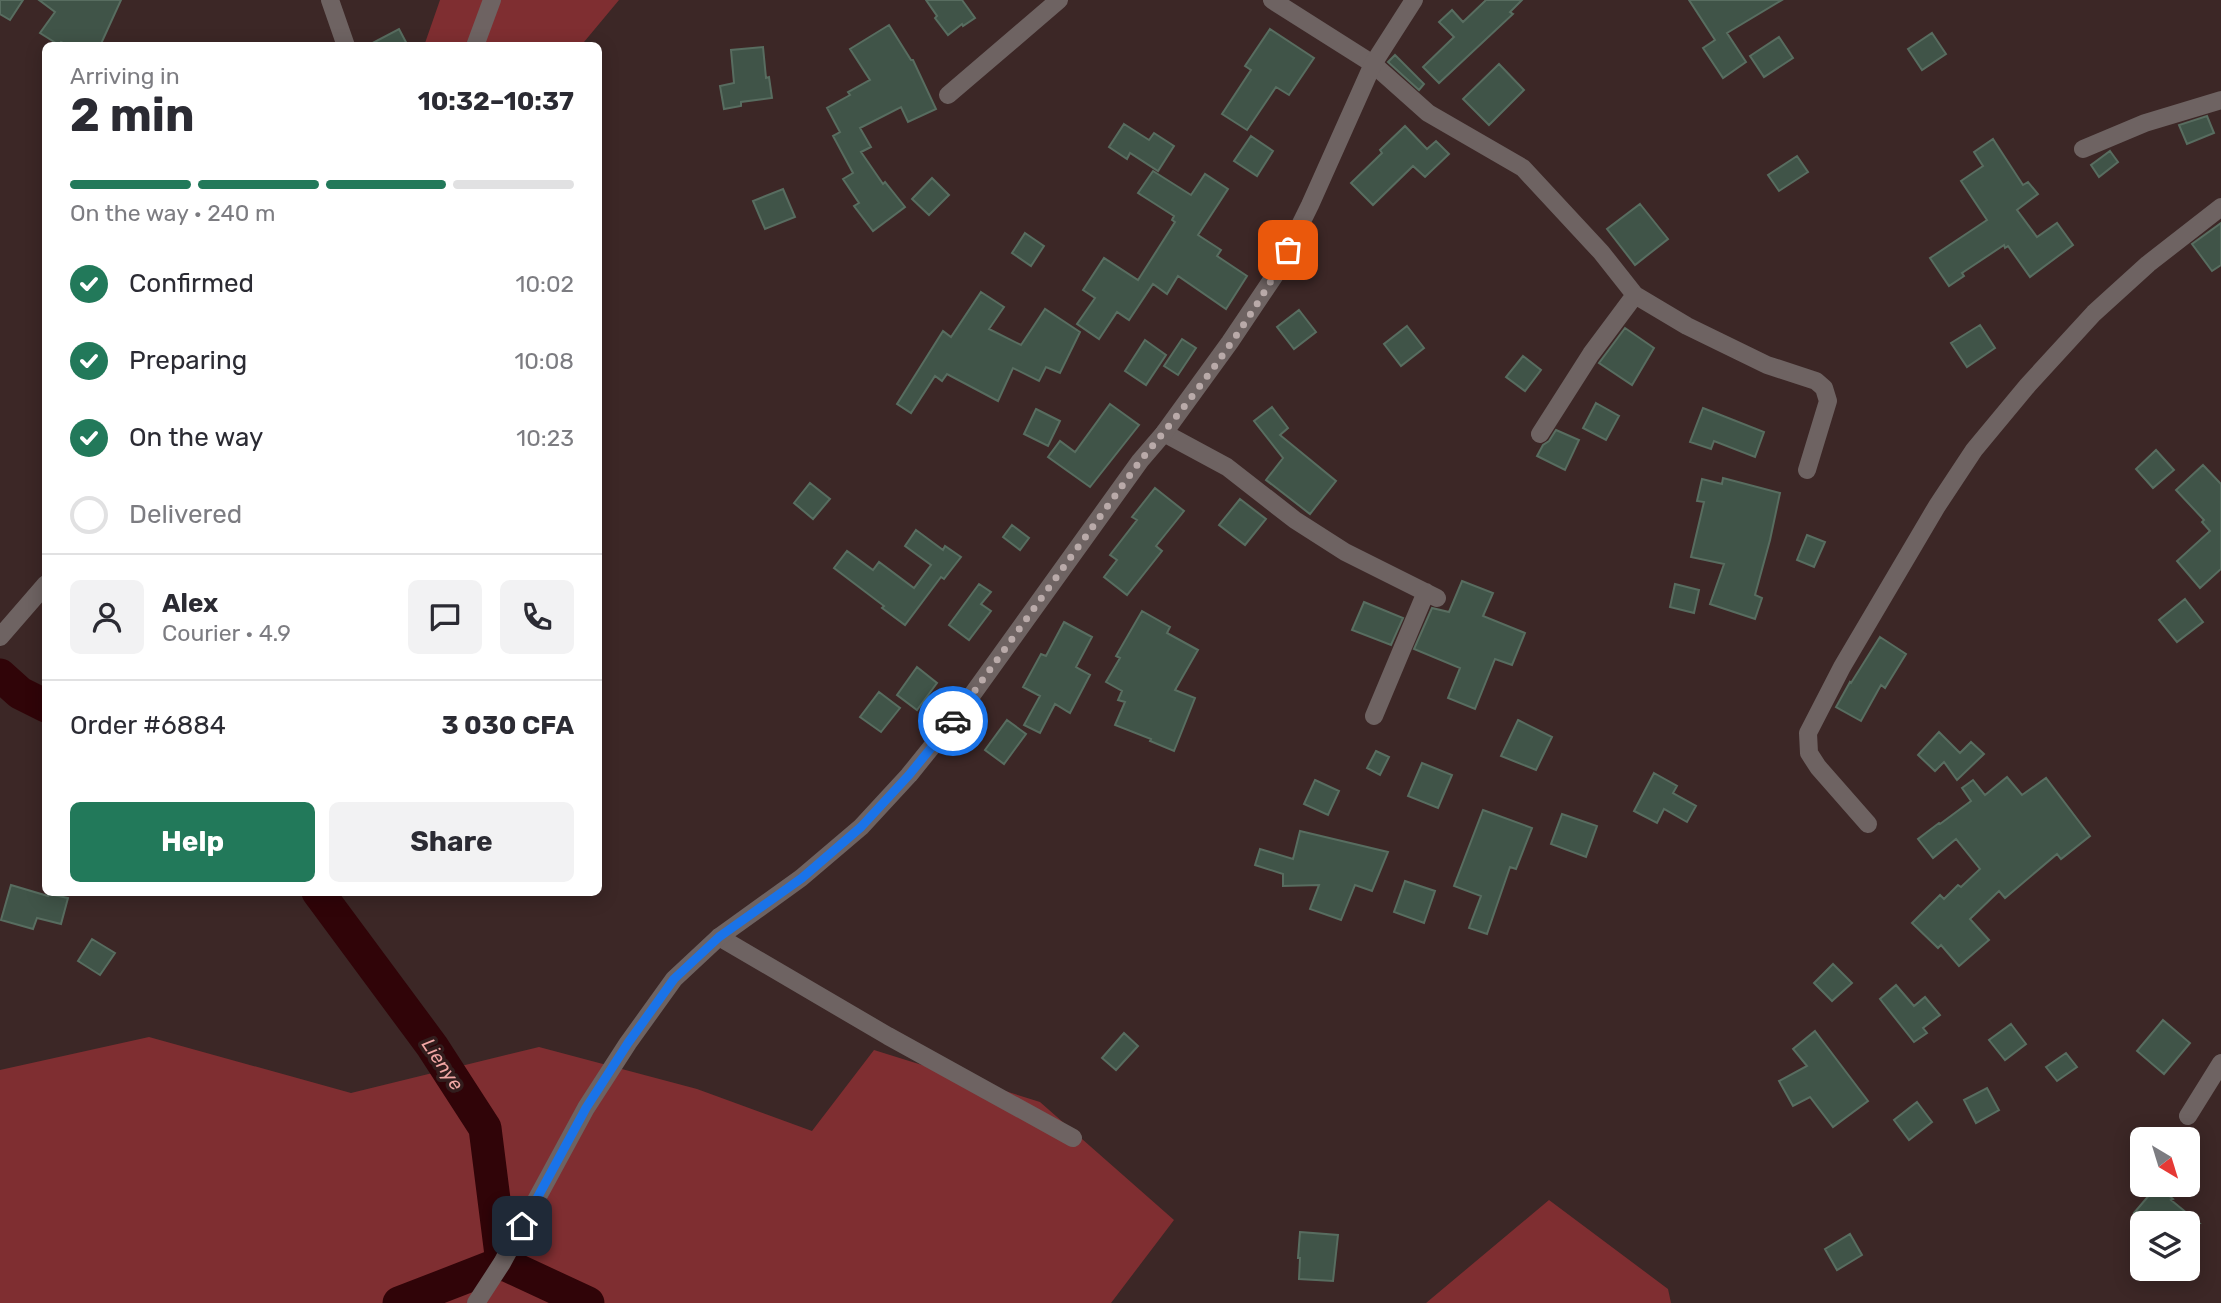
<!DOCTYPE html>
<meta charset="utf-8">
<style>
:root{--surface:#fff;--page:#f2f2f3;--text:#2b2b33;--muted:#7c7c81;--line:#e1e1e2;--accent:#22795a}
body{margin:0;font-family:Rubik,sans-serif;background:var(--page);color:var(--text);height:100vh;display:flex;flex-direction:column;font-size:26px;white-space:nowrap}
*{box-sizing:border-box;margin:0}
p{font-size:23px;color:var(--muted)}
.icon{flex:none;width:38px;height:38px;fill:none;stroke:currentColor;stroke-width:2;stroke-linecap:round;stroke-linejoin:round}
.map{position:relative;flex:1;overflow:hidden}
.side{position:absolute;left:42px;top:42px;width:560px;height:854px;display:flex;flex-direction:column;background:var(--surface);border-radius:10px;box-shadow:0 4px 18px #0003}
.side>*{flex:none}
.needle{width:46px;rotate:142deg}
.controls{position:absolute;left:2130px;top:1127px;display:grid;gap:14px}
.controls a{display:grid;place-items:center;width:70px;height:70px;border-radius:10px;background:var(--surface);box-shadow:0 4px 18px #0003;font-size:35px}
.pin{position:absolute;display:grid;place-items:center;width:60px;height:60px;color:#fff;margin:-30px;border-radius:14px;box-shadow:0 4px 10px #0006}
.courier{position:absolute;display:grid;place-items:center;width:70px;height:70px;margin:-35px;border:5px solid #1a73e8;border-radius:50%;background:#fff;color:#222;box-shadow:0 2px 9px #0007}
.head em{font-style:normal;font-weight:700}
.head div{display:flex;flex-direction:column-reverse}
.head{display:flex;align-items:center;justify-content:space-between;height:119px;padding:0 28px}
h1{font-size:46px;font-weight:700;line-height:52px}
.bar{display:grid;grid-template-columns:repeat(4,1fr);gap:10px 7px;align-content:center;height:84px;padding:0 28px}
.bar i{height:9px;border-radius:5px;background:var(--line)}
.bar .selected{background:var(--accent)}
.bar p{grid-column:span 4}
.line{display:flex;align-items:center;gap:18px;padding:0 28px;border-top:2px solid var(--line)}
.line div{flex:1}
.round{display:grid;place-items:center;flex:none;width:74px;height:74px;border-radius:10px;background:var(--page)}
ol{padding:0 28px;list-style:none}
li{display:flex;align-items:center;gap:21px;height:77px}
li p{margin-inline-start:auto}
li .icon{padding:7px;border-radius:50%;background:var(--accent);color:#fff;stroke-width:4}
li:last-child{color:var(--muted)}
li i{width:38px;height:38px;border:4px solid var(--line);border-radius:50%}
.action{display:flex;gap:14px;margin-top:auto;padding:14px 28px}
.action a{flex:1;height:80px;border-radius:10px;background:var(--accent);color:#fff;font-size:28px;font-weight:700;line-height:80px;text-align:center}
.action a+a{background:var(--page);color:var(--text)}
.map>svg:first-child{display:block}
</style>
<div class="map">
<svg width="2221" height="1303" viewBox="0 0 2221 1303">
<rect width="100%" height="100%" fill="#3c2726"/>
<!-- green -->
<path fill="#7f2e31" d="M440,0H619L584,42L583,45L424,46Z
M149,1037L351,1093L539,1047L697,1089L812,1131L874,1050L1040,1102L1174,1220L1111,1303H0V1070Z
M1549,1200L1668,1289L1671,1303H1426Z"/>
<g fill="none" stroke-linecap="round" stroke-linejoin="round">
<!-- river -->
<path stroke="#300408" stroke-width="33" d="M0,675L20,693L46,706
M318,892L432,1046L485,1128L502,1263
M399,1303L502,1263L588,1303"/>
</g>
<!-- building -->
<path fill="#405448" stroke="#586d60" stroke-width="2" d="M0,0H23L10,20L0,14Z
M39,0H121L100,46H70L61,42L59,45L40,33L55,12Z
M926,0H962L975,18L963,26L962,24L948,35L935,18L937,16Z
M1486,0H1522L1510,12L1513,14L1439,83L1423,67L1454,37L1439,22L1452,10L1463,22Z
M1689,0H1782L1727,33L1746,62L1723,78L1703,48L1715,40Z
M889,25L911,60H913L936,109L908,122L901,107L860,128L871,147L861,152L883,184L885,182L905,207L873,231L854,206L859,203L843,179L853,173L833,136L840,132L827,108L850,95L848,92L870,80L850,49Z
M399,29L408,46H367Z
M1270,29L1314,58L1289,95L1276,87L1247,130L1222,114L1251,70L1245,66Z
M1932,33L1946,54L1922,70L1908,49Z
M1779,37L1793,58L1764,77L1750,56Z
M763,47L766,78L769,77L772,98L741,102V106L724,109L720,86L734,83L731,50Z
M1395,55L1424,84L1419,90L1388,62Z
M1499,64L1524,90L1489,125L1463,99Z
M2207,116L2214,133L2187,144L2179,125Z
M1124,124L1149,140L1154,133L1174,146L1158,171L1130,153L1127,159L1109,147Z
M1405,126L1427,149L1436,141L1449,154L1425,177L1413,166L1373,205L1351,183L1382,153L1380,150Z
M1251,136L1273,151L1257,176L1234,161Z
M1993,139L2023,185L2028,182L2038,194L2017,210L2037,237L2057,223L2073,245L2030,277L2008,246L2005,248L2004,245L1962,273L1964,276L1949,286L1930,258L1987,220L1961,181L1983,166L1974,152Z
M2110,151L2118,162L2099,177L2091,165Z
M1797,156L1808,172L1779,191L1768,175Z
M1153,171L1191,195L1205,174L1228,189L1198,235L1221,250L1217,256L1247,276L1226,309L1178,276L1167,294L1153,284L1129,320L1117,312L1099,339L1077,324L1095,298L1083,290L1104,258L1138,280L1175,222L1172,220L1174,216L1138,193Z
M932,178L949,195L929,215L912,199Z
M783,189L795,217L765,229L753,201Z
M1640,204L1668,239L1635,265L1607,229Z
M2221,223V265L2212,271L2192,244Z
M1025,233L1044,246L1031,266L1012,253Z
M981,292L1004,307L989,329L1021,345L1045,309L1080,332L1060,373L1046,367L1039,381L1013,368L998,401L947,374L942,381L935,376L911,413L897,404L943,331L951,337Z
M1299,310L1316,332L1294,349L1277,327Z
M1980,325L1995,348L1967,367L1951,343Z
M1407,326L1424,348L1401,366L1384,344Z
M1625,328L1654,348L1632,385L1599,363Z
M1182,339L1196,348L1178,375L1164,366Z
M1145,340L1166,355L1146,385L1125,371Z
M1523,356L1541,370L1525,391L1506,377Z
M1596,403L1619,416L1606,440L1583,428Z
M1110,404L1139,425L1090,487L1048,457L1060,441L1075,452Z
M1272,407L1288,428L1280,435L1336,481L1310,514L1266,480L1283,458L1254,421Z
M1703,408L1764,432L1755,457L1714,441L1711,449L1690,442Z
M1036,409L1060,421L1048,446L1024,434Z
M1556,430L1579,440L1565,470L1537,456L1543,445L1549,441Z
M2156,450L2174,470L2153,488L2136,469Z
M2203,465L2221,484V569L2200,588L2177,561L2210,531L2202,522L2204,520L2176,490Z
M1723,478L1780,493L1770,540L1755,595L1762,598L1755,619L1710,604L1724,564L1691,557L1704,502L1697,501L1702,479L1722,484Z
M810,483L830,499L813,519L794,503Z
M1155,488L1184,511L1156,546L1162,551L1127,595L1104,577L1117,560L1110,555L1137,520L1132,517Z
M1240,499L1266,519L1245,545L1219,525Z
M1012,525L1029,538L1020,550L1003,537Z
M916,530L943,550L945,546L961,557L944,579L941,577L905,625L882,608L884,606L834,568L847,551L873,570L879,562L914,588L931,565L905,546Z
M1807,535L1825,542L1814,567L1797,560Z
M1462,581L1493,593L1483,616L1525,633L1512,665L1495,659L1475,709L1448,698L1460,668L1414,649L1432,608L1449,612Z
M979,584L991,592L981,604L991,611L969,640L949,625Z
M1675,584L1699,590L1694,613L1670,607Z
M2185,599L2203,622L2177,642L2159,620Z
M1364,602L1403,618L1391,645L1352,630Z
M1142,611L1170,627L1167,633L1198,650L1175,690L1195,698L1174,751L1150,741L1151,739L1115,725L1125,702L1118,700L1122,691L1106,682L1120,658L1116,656Z
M1064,622L1092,637L1076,667L1090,675L1070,713L1055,704L1040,733L1024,725L1040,696L1023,687L1041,654L1046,656Z
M1880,637L1906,654L1885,688L1881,685L1861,721L1836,707L1850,682L1851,683Z
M917,667L937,683L917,710L897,695Z
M879,692L900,708L881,732L860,717Z
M1007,720L1026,734L1004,764L985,750Z
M1518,720L1552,737L1536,770L1501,756Z
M1939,732L1960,753L1971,742L1984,754L1957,780L1944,762L1935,771L1918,755Z
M1376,751L1389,757L1380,775L1367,768Z
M1422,763L1452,775L1438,808L1408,796Z
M1654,773L1677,786L1673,793L1696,806L1687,822L1664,809L1657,823L1634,811Z
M2007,777L2022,795L2046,778L2090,836L2061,859L2057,854L2005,898L1999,891L1970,919L1989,940L1959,966L1941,945L1938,948L1912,923L1940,895L1944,899L1958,885L1961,887L1980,869L1956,839L1933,858L1918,839L1939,823L1940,824L1971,801L1962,788L1973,780L1985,795Z
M1315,780L1339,791L1328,815L1304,804Z
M1483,810L1532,828L1516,869L1510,867L1487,934L1469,928L1481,896L1454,886Z
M1562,814L1597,826L1586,857L1551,844Z
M1300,831L1388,852L1372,891L1355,885L1341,920L1310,909L1319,885L1283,886V874L1255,865L1260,849L1293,859Z
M1405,881L1435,891L1424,923L1394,912Z
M11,885L48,896L49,894L68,898L61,924L37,918L33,929L1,920Z
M92,939L115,953L100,975L78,961Z
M1833,964L1852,983L1832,1001L1814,983Z
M1896,985L1914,1006L1925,997L1940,1015L1923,1028L1927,1033L1914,1042L1880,999Z
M2163,1020L2190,1043L2164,1074L2137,1051Z
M2011,1024L2026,1044L2005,1060L1989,1040Z
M1815,1031L1868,1101L1833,1127L1810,1097L1793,1106L1779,1081L1807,1066L1793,1049Z
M1124,1033L1138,1046L1116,1070L1102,1058Z
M2066,1053L2077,1067L2057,1081L2046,1067Z
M1987,1088L1999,1110L1976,1123L1964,1100Z
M1917,1102L1932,1122L1909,1140L1894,1120Z
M2157,1186L2173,1199L2171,1200L2199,1223H2146L2134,1213Z
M1300,1232L1338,1235L1333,1281L1299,1279L1300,1258H1298Z
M1850,1234L1862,1255L1837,1270L1825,1249Z"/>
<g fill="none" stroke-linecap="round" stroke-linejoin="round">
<!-- minor -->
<path stroke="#6e6362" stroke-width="18" d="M330,0L346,46
M1272,0L1373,64L1428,113L1523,168L1601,252L1635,295L1687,326L1767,365L1816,381L1824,388L1828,401L1807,470
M475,46L492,0
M948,95L1059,0
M2083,149L2145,123L2221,100
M1164,433L1227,467L1295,520L1345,552L1437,598
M1540,434L1591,354L1635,295
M0,637L46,584
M1374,716L1426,592
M1868,824L1818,767L1809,753L1808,733L1842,667L1937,506L1974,450L2028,385L2094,313L2148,264L2221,207
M719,937L888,1036L1073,1138
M2188,1116L2221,1063"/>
<!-- tertiary -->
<path stroke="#6e6362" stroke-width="18" d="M476,1303L502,1263L586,1108L628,1043L674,979L719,937L801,878L861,827L909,775L959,713L1140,461L1164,433L1230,342L1277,272L1310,205L1373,64L1414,0"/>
</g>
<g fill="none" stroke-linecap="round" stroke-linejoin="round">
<!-- done -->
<path stroke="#b9aaa9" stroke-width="7" stroke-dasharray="0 12.6" d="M953,721L1140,461C1192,399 1251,322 1288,250"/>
<!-- route -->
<path stroke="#1a73e8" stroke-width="9" d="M522,1226L586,1108L628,1043L674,979L719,937L802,878L861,827L909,775L953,721"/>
</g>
<g text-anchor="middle" stroke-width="7" stroke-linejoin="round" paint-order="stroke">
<!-- water labels -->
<g font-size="19" font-style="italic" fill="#f2a7a5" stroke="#321d1d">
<text transform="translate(443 1064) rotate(56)" y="7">Lienye</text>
</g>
</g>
</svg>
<div class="controls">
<a><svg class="needle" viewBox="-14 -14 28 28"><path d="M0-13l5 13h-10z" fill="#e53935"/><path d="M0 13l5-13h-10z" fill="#7c7c81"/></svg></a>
<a><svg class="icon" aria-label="layers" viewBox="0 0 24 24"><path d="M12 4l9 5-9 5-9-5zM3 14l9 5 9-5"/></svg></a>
</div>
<div class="pin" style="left:1288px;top:250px;background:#ea580c"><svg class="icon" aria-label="bag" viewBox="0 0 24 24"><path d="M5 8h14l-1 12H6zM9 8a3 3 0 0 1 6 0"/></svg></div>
<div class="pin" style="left:522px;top:1226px;background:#1f2937"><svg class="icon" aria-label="home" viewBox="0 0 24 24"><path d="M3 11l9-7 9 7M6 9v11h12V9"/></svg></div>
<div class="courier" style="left:953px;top:721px"><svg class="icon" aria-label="car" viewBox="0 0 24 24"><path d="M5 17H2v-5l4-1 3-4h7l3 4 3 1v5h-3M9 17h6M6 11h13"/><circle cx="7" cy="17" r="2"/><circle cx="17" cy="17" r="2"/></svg></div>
<section class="side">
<div class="head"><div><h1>2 min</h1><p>Arriving in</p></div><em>10:32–10:37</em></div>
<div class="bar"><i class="selected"></i><i class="selected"></i><i class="selected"></i><i></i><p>On the way · 240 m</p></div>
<ol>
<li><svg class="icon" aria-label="check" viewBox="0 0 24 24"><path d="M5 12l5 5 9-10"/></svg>Confirmed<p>10:02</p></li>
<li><svg class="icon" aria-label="check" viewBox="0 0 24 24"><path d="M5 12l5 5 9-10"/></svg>Preparing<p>10:08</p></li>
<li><svg class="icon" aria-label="check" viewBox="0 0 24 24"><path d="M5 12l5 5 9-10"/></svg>On the way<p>10:23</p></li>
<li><i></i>Delivered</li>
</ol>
<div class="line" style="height:126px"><a class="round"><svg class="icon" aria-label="person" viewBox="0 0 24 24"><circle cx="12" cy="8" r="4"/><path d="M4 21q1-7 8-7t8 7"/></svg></a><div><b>Alex</b><p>Courier · 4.9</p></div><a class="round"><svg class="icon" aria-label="chat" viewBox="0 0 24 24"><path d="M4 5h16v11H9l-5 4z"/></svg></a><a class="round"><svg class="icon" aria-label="phone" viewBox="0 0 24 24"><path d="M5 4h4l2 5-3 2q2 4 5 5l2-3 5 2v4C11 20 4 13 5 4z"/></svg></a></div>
<div class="line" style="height:91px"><div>Order #6884</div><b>3 030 CFA</b></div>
<div class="action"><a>Help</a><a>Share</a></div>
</section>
</div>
